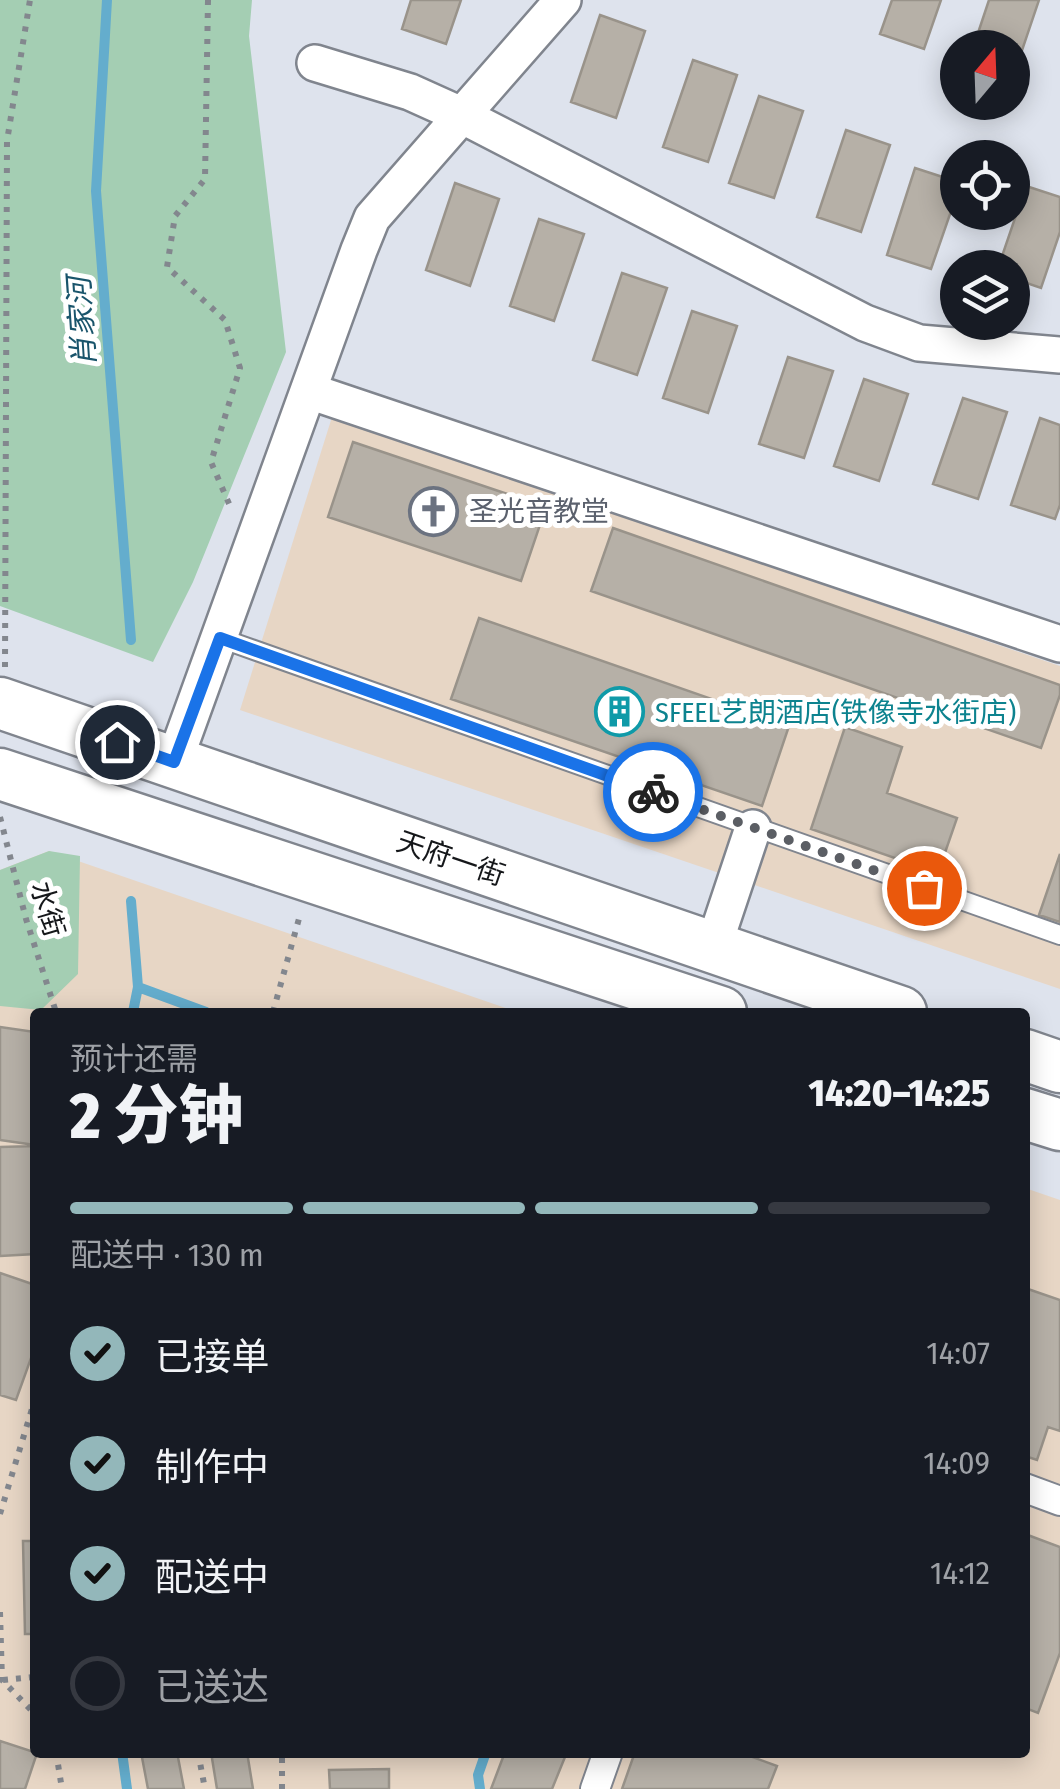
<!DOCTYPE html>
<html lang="zh">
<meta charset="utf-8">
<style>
:root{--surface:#171b24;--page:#242831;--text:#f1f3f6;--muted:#9ea1a6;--line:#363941;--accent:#93b7ba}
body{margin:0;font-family:"Fira Sans Condensed","Noto Sans SC",sans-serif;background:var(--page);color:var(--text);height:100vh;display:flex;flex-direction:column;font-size:38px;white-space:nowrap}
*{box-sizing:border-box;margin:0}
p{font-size:32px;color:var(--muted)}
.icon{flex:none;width:55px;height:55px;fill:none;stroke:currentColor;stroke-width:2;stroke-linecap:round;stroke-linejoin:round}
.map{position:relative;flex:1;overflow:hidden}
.drawer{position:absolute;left:30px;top:1008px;width:1000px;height:750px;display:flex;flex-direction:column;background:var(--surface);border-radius:10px;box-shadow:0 5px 25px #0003}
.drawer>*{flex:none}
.needle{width:65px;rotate:19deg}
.tools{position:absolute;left:940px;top:30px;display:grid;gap:20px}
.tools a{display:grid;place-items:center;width:90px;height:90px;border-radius:50%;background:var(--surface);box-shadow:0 5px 25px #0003;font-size:50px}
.pin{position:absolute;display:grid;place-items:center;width:85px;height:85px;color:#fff;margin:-42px;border:5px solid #fff;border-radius:50%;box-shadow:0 2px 10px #0007}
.courier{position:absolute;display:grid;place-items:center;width:100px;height:100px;margin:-50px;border:8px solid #1a73e8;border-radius:50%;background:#fff;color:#222;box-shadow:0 2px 12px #0007}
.overview em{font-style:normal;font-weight:800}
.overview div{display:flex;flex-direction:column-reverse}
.overview{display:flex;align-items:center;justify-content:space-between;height:170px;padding:0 40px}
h1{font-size:65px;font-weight:800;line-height:75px}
.bar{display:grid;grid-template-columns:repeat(4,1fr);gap:15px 10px;align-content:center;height:120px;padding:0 40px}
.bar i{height:12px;border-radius:8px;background:var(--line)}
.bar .on{background:var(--accent)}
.bar p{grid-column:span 4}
ol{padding:0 40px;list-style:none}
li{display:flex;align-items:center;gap:30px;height:110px}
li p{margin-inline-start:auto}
li .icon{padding:10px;border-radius:50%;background:var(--accent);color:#111;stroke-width:4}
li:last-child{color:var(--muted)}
li i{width:55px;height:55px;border:5px solid var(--line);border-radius:50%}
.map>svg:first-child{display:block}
</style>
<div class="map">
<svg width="1060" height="1789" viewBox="0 0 1060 1789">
<rect width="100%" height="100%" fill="#dee3ed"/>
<!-- commercial -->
<path fill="#e7d6c5" d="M332,417L1060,666V989L240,710Z
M49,851L517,1012H35V1752H1025V1188L1060,1200V1789H0V870Z"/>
<!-- green -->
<path fill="#a4ceb3" d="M0,0H252L249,36L286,352L193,582L153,662L0,606Z
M49,851L80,856L78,974L41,1010L0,1006V870Z"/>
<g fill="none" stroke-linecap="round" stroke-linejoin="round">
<!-- stream -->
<path stroke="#64adcd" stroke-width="10" d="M107,0L96,191L131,640
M131,901L138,987L133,1012
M138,987L206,1012
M122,1752L127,1789
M480,1789L478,1775L486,1752"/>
</g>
<!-- building -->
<path fill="#b6b0a7" stroke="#99938a" stroke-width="2.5" d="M411,0H461L446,44L402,29Z
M892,0H941L924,49L880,34Z
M989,0H1039L1015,71L1012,70V48H973Z
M600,15L645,31L616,118L571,102Z
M693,60L737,75L708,162L663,147Z
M759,96L803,111L774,198L729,183Z
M846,130L890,145L861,232L817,217Z
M915,168L958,182V191L931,269L887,255Z
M455,183L499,199L470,286L426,270Z
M1026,186L1060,197V232L1041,288L1012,278V268H998Z
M539,219L584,234L554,321L510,306Z
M622,273L667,288L637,375L593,360Z
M692,311L737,326L708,413L663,398Z
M788,357L833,371L804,458L759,444Z
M864,379L908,394L879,481L834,466Z
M963,398L1007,412L978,499L933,484Z
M1040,418L1060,425V505L1055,519L1011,505Z
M353,442L546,507L521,581L328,517Z
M613,528L1060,685V695L1041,748L591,591Z
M479,618L789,726L762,806L451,699Z
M845,727L902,747L887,793L957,818L938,873L811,829Z
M1060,854V922L1039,915Z
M0,1027L35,1032V1145L0,1140Z
M35,1146V1254L0,1256V1147Z
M0,1273L35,1285V1347L16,1400L0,1395Z
M1025,1288L1060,1300V1431L1048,1427L1037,1460L1025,1456Z
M1025,1534L1060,1547V1653L1038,1713L1025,1708Z
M23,1541H35V1634H25Z
M0,1741L37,1753L25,1789H0Z
M141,1752H177L184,1789H148Z
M211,1752H247L253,1789H217Z
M505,1752H567L552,1789H491Z
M635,1752H739L777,1766L768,1789H622Z
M389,1769V1789H330L329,1770Z"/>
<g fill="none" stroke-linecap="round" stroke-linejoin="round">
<defs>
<path id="service" d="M220,638L1060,935"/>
<path id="pedestrian" d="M1025,1488L1060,1501
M595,1789L608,1752"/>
<path id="minor" d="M315,63L410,92L461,115L865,323L919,343L1060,355
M309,391L1060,644
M174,762L359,250L372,218L563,0
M713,948L753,828"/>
<path id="secondary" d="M0,703L901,1012
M0,774L721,1012
M1025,1055L1060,1067
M1025,1114L1060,1125"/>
</defs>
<!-- service casing -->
<use href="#service" stroke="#80858e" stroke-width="22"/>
<!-- pedestrian casing -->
<use href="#pedestrian" stroke="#80858e" stroke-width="32"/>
<!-- minor casing -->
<use href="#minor" stroke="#80858e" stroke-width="40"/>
<!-- secondary casing -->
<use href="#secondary" stroke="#80858e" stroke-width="55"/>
<!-- path -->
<path stroke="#83878e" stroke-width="6" stroke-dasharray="5 8" stroke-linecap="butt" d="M208,0L205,179L175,216L167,267L225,320L240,368L211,462L230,506
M5,667L7,141L30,0
M0,817L26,919L56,1012
M273,1012L300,915
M0,1514L35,1399
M0,1612L2,1680L35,1714
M3,1680L35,1677
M56,1752L62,1789
M198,1752L205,1789
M282,1789V1752"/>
<!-- service -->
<use href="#service" stroke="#fff" stroke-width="18"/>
<!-- pedestrian -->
<use href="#pedestrian" stroke="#fff" stroke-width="28"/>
<!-- minor -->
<use href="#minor" stroke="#fff" stroke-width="35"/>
<!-- secondary -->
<use href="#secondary" stroke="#fff" stroke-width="50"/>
</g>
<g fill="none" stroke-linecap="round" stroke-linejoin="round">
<!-- done -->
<path stroke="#5b5e64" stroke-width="10" stroke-dasharray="0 18" d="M653,792L924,888"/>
<!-- route -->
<path stroke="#1a73e8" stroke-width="12" d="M117,742L174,762L220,638L653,792"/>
</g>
<!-- icons -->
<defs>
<symbol id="church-ring" viewBox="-11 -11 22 22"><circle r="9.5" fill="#fff" stroke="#6b7280" stroke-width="1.5"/><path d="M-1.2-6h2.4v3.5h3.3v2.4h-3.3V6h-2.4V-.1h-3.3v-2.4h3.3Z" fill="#6b7280"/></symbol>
<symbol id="building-ring" viewBox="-11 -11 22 22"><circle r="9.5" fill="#fff" stroke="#0f9aa8" stroke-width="1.5"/><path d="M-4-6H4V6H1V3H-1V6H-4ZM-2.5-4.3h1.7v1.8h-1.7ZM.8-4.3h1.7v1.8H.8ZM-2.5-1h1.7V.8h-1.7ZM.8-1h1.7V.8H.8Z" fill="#0f9aa8"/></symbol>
</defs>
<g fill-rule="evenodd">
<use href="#church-ring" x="406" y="484" width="55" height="55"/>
<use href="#building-ring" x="592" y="684" width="55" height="55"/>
</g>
<g text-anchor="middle" stroke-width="10" stroke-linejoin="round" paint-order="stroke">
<!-- worship labels -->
<g font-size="28" fill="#5b616d" stroke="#fff" text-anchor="start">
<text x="469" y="521">圣光音教堂</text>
</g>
<!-- culture labels -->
<g font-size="28" fill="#0d838f" stroke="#fff" text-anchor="start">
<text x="655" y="722">SFEEL艺朗酒店(铁像寺水街店)</text>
</g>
<!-- street labels -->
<g font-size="28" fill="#15171a" stroke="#fff">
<text transform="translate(451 858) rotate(19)" y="10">天府一街</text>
<text transform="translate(48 909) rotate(74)" y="10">水街</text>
</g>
<!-- water labels -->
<g font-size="30" font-style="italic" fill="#19546b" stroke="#fff">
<text transform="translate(82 322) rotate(-94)" y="10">肖家河</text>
</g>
</g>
</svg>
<div class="tools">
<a><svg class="needle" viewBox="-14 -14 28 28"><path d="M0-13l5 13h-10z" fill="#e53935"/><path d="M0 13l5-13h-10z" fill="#9ea1a6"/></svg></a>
<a><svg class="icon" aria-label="locate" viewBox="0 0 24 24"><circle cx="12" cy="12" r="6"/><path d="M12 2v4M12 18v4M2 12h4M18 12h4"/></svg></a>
<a><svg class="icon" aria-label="layers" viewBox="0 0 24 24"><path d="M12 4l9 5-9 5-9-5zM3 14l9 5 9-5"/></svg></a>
</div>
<div class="pin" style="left:924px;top:888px;background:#ea580c"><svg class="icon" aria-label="bag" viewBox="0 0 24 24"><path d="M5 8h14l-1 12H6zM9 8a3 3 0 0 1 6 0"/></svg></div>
<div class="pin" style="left:117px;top:742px;background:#1f2937"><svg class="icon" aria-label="home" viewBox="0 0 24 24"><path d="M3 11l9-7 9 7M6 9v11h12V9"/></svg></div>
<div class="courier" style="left:653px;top:792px"><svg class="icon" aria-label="bike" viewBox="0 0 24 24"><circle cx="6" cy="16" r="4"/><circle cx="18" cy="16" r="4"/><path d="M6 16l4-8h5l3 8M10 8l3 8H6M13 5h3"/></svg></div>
<section class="drawer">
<div class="overview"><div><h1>2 分钟</h1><p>预计还需</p></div><em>14:20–14:25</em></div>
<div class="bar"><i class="on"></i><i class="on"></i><i class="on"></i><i></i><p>配送中 · 130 m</p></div>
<ol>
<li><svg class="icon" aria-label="check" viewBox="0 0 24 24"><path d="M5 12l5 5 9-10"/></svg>已接单<p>14:07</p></li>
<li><svg class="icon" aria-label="check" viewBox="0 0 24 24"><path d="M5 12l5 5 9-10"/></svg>制作中<p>14:09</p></li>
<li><svg class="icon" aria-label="check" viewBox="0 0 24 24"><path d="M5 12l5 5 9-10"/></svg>配送中<p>14:12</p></li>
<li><i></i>已送达</li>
</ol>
</section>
</div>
